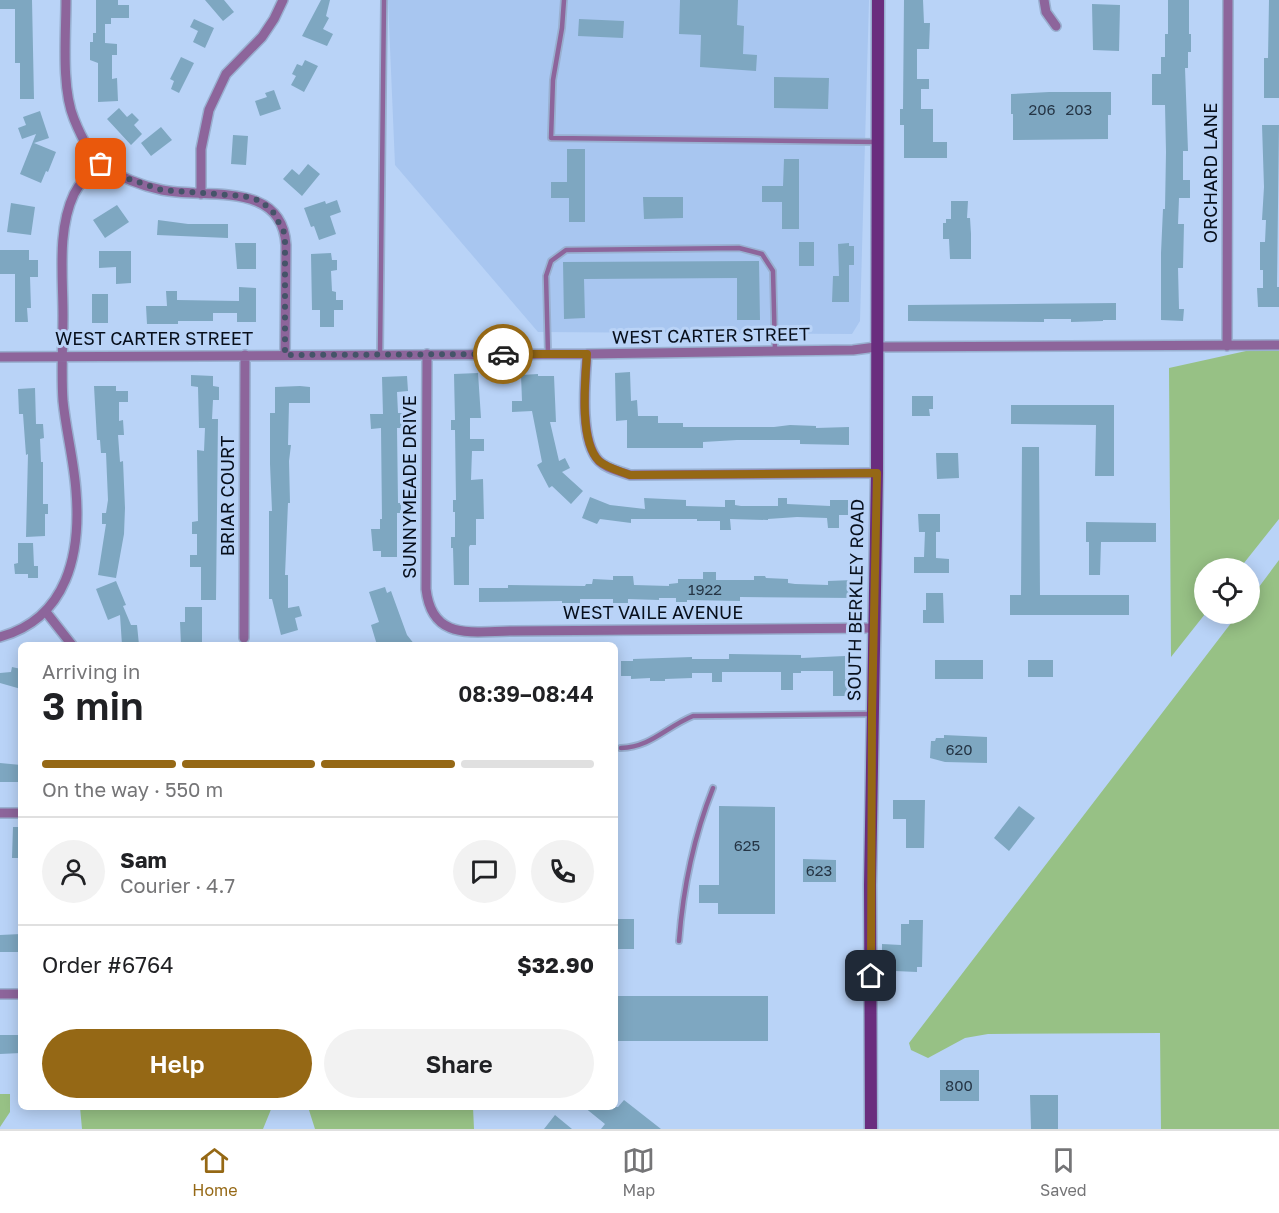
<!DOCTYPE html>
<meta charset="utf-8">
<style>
:root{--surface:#fff;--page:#f2f2f2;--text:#202124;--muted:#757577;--line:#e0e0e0;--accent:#956815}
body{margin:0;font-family:"Golos Text",sans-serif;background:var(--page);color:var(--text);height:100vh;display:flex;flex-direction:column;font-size:22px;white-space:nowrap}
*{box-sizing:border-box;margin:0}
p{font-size:20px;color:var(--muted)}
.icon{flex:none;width:33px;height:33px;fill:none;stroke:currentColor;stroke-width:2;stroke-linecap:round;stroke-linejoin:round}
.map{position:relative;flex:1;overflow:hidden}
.drawer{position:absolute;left:18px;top:642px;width:600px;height:468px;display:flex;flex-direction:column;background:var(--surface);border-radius:9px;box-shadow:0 3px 15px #0003}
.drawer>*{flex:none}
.controls{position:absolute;left:1194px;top:558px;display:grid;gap:12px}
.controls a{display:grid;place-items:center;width:66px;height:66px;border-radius:50%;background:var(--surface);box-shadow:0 3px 15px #0003;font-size:30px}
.pin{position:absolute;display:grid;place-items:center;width:51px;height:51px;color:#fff;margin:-26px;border-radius:12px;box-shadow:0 3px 9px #0006}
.courier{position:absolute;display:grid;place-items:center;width:60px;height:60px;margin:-30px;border:4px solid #956815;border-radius:50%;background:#fff;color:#222;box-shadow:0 2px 8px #0007}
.headline em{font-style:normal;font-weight:600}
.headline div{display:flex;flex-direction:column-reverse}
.headline{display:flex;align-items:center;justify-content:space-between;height:102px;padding:0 24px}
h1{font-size:39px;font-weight:600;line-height:45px}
.bar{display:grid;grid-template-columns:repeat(4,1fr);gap:9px 6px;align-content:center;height:72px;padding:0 24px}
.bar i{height:8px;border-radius:4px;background:var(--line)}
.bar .selected{background:var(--accent)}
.bar p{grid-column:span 4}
.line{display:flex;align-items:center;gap:15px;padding:0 24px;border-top:2px solid var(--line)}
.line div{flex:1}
.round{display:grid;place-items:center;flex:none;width:63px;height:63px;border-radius:32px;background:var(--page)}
.action{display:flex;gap:12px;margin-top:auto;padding:12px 24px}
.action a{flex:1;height:69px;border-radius:36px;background:var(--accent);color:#fff;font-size:24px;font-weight:600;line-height:69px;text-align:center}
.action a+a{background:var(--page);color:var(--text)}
.dock{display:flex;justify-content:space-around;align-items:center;height:84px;border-top:2px solid var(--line);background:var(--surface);font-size:16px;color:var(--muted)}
.dock a{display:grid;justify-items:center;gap:3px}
.dock .selected{color:var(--accent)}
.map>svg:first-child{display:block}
</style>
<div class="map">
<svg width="1279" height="1129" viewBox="0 0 1279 1129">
<rect width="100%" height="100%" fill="#b9d3f7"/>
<!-- built -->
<path fill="#a8c6f0" d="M388,0H869L860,321L852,334L538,332L395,165Z"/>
<!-- green -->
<path fill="#97c185" d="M1246,351H1279V519L1240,568H1204L1205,614L1171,657L1169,368Z
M1279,560V1129H1161L1160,1033L988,1034L965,1038L928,1058L911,1050L909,1043L1238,614H1250V599Z
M0,1094H10V1112L0,1127Z
M80,1107H272L263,1129H82Z
M308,1107H473L474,1129H315Z"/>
<!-- building -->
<path fill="#7ea7c1" d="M0,0H32L34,99H20V63H15V9H0Z
M96,0H118V5H129V18H111V24H105V43L117,44V55H112V79L117,78L118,101L98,102V63L90,60V42H93V33H96Z
M205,0H224L234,12L223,21Z
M321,0H330L326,16L329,18L323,29L333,34L327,46L302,36Z
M680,0H738L737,25L744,26L743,54L757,55L756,71L700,67L701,35L679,34Z
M904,0H923L924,23H930L929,49H917V79H929V89H921V109H933V142H947V158H904V125H900V109H903Z
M1168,0H1189V34H1191V52H1188V68H1185L1188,151H1183V180H1190V198H1179L1178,224H1184L1183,268H1178L1179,309H1184L1183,321L1161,320V253L1163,209H1165L1166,152L1165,105H1152V74H1161V57H1165V34H1168Z
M1269,0H1279V98H1264V58H1268Z
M1092,4L1120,5L1119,51L1093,50Z
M194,19L214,28L205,48L193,42L198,31L190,27Z
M579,19L624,21L623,38L578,36Z
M181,57L194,63L179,93L171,89L174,81L170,79Z
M305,60L318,66L304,92L291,85L296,76L292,74L297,64L302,66Z
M774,77L829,78L828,109L774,108Z
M274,90L281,109L260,116L255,101L267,97L265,93Z
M1049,92H1111V115H1108V139L1013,140V114H1011V94Z
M119,108L127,117L132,113L139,120L134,125L142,134L131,145L107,119Z
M40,111L49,138L34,143L56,152L48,172L46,171L41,183L20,174L36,134L22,139L18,128L26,125L23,117Z
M1262,125H1279L1277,287H1279V307H1258L1257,288H1263V270H1260V242H1265L1266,220H1262L1264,187Z
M161,127L172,140L151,156L141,143Z
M233,135L248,136L246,165L231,164Z
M567,149H585V222H569V198H551V182H567Z
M784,159H799V229H782V202H762V186H783Z
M308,164L320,174L302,196L283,179L292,169L299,175Z
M643,197H683V218L644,219Z
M337,200L341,212L330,216L336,234L319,240L314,226L311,227L304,208L325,201L326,204Z
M951,201H968L967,218H970L971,234V259H950L949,239H943V223H946V219H951Z
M11,203L35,207L31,235L7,232Z
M117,205L129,222L105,238L93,220Z
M158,220L188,224H228V238L157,235Z
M799,242H814V266H799Z
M235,243H256V269H237Z
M849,243V246H854V265H849V302H832L833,276H839L838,244Z
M0,250H29V260H38V277H30L31,308H27L28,322H15V274H0Z
M99,251H131V283L116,284V267L99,268Z
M331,253L332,260H337V270L331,271L332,291L336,292V300H343V310H334V327H320V310H312L311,254Z
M759,261L760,320H737V278L584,279L585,318L564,319L563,262Z
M239,287L256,288V322H237V313H213V321H178V324H147L146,306H167L166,291H177V300L239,301Z
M92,294H108V323H92Z
M1116,303V320H1103V321L1071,322V319H1044V322L908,321V305Z
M630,372L631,401L637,400L638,416H658V423H683V427H774L790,425L816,426V428L849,427V445L800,444V440H737L703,442V448H627V420L616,421L615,373Z
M478,373L481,418H470V439H484V451H472L471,480L483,479L484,519H476V545H470L469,547V585H454L453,548H451V537H455V512H453V500H456L455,430H451V420H455L454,374Z
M538,374V376H554L556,422H550L559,461L565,458L570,468L562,472L583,491L571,504L552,486L549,488L537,465L542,462L532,411L512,412V401H522L521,375Z
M191,375L213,376V386L219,387V400H213L212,419H218L216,600H201V567H190V555H197V534H192V522L198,521L197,450L204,451L205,428H199L198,387L191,386Z
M407,376L408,391L397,392L398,413H405L406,428H397L398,503H401V513H397V557H381V551H373L371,529H380V519H382L381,428L371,429L370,414H383L382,377Z
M94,386H116V391H128V402H119V421L123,420L124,435H118L120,462L123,461L125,508L124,534L116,578L98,575L106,524H102V513H106L108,500L106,453H101L100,440H97Z
M300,386L310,387V403H289L288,445H291L289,461L290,503H288L285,575H288V608L299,606L302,616L295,618L298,630L281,635L272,599H269V511H272L270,464V413H275V387Z
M35,388L36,424H43L44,438L40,439L41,462H43V504H48V514H45V536L26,537L28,454L26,455L23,414H19L18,389Z
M912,396H933V409H929L930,416H912Z
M1011,405H1114V476H1095L1096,425L1011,424Z
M1022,447H1039L1040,595H1129V615H1010V595H1021Z
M936,453H958L959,478L937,479Z
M590,497L610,505L645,509L644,498L686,500V506L725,507V500H735V505L741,506H778V498H787V504L830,506V500H848V515H839V528H828L827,518L797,517L768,519V520L730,519L731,530H720V521H697V519H631V523L600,519L597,524L582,518Z
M918,514H940V532H936V558L949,559V573H914V557H924L925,532H919Z
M1086,522L1156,523V542H1101L1100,575H1089V542H1086Z
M18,543H33L34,566H38V578H28V574H15L14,564L18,563Z
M703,572H716V580H754V576H765L766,578L788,579V583L795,584L828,585V581L853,580L854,598L740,597V601L687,600V602H676V598H659V600L628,599V603H613V599H580V603H562V601L479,602V588H508V585L585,586L586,584H592L593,579L613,580V576H633L634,585L669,586V584L678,583V579H703Z
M116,581L126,605L123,606L131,625H137L139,645H122L120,615L108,620L96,589Z
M385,587L387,593L391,591L407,635L415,645H377L371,625L379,622L369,592Z
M926,593H943L944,623H923V610H926Z
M185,607H202V645H181L180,622H185Z
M729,654L801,655V658L845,656V679H848V696H833V671H801V673H793V690H781V672H722V682H712V673H692V678L665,679V681H650V678L631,679V676H621V661H633V659L692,657V659H729Z
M935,660H983V679H935Z
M1028,660H1053V677H1028Z
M12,667L21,669V689L0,683V673L11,672Z
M944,735L987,737V763L945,762L930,758L931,741H935L936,738H944Z
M0,763L21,765V782H0Z
M893,800H925L924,848H906V819H893Z
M719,806L775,807V914H718V903H699V885H719Z
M1019,806L1035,818L1009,851L994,838Z
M13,827H21V858H12Z
M803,859L836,860V882H803Z
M615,919H634V949H615Z
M909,920H923L922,967H917V972L895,971V987H882V944L901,945V924H909Z
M21,934V952H0V935Z
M615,996H768V1041H615Z
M0,1035H21V1053L0,1054Z
M940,1070H979V1101H940Z
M1030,1095H1058V1129H1031Z
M624,1100L661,1129H601L605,1124L584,1107H618Z
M555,1115L572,1129H544Z"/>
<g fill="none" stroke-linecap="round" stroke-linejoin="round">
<defs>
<path id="lane" d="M564,0L562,28L553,80L551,138L877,142
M548,354L546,276L551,261L566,250L739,248L762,254L773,271L775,351
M380,355L384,0
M621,748C651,747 666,727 693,716L870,714
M679,941C683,889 694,836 713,788"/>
<path id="street" d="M66,0C66,34 61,88 74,119C80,134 90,155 103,165C119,177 142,186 162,190C206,199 282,180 286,245L285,355
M1044,0L1046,12L1056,26
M201,194V149L209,110L226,74L262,37L274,19L283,0
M1227,346L1228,0
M427,354L426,589C432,642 473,631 513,631L875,628
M587,354C585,381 579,441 599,461C607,469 620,471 630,475L877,473
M0,357L587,354L853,350L876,347L1279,345
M46,612L72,645
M0,637C68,618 81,553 76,491C74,461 66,431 63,401C61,372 63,343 63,315C63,276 57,230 74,194C81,180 91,173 101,164
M244,638L245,355
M0,813H21
M0,994H21"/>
<path id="secondary" d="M871,1129L870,885L877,473L878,0"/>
</defs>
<!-- lane casing -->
<use href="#lane" stroke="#99b0d0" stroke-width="8"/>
<!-- street casing -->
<use href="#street" stroke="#99b0d0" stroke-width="12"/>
<!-- secondary casing -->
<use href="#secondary" stroke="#99b0d0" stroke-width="15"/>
<!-- lane -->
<use href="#lane" stroke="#8d659b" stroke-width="4.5"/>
<!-- street -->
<use href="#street" stroke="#8d659b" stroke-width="9"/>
<!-- secondary -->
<use href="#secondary" stroke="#6a2d7e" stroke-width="12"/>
</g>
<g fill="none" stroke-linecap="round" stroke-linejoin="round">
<!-- done -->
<path stroke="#455469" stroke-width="6" stroke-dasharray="0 10.8" d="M101,164L120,176L162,190L243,196L261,201L273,212L285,234V355L503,354"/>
<!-- route -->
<path stroke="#956815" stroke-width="8" d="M503,354H587C585,381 579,441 599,461C607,468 620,471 630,475L877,473L872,714L871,976"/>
</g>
<g text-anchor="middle" stroke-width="6" stroke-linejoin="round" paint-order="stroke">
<!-- number labels -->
<g font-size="15" fill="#253545">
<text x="1042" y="115">206</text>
<text x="1079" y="115">203</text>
<text x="705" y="595">1922</text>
<text x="959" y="755">620</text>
<text x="747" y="851">625</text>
<text x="819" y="876">623</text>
<text x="959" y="1091">800</text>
</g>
<!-- street labels -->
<g font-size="18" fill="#070f1c" stroke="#b9d3f7">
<text transform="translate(1211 173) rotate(-90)" y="6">ORCHARD LANE</text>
<text transform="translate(711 336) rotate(-1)" y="6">WEST CARTER STREET</text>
<text x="154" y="345">WEST CARTER STREET</text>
<text transform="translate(410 487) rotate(-90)" y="6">SUNNYMEADE DRIVE</text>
<text transform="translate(228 496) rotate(-90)" y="6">BRIAR COURT</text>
<text transform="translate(856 600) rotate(-89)" y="6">SOUTH BERKLEY ROAD</text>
<text x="653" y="619">WEST VAILE AVENUE</text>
</g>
</g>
</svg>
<div class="controls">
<a><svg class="icon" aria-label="locate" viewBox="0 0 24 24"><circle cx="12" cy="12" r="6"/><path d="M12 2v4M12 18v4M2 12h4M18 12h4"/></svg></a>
</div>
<div class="pin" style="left:101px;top:164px;background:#ea580c"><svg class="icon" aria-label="bag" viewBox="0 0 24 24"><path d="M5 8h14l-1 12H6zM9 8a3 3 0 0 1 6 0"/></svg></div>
<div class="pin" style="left:871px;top:976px;background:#1f2937"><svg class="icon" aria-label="home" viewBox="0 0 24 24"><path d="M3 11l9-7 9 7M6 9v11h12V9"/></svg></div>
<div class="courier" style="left:503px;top:354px"><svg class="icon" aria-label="car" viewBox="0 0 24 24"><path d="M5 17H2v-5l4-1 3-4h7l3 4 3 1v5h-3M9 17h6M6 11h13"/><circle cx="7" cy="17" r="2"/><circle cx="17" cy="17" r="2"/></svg></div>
<section class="drawer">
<div class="headline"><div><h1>3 min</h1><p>Arriving in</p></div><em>08:39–08:44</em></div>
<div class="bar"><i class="selected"></i><i class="selected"></i><i class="selected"></i><i></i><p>On the way · 550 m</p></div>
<div class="line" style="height:108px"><a class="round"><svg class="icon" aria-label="person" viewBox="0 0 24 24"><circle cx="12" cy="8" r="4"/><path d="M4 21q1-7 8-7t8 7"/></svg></a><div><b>Sam</b><p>Courier · 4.7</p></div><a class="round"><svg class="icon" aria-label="chat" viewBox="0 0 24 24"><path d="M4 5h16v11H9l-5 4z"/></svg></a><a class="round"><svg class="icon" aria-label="phone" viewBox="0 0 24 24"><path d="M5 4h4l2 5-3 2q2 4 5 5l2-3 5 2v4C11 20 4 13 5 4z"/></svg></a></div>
<div class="line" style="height:78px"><div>Order #6764</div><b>$32.90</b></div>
<div class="action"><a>Help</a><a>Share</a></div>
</section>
</div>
<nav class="dock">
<a class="selected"><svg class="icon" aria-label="home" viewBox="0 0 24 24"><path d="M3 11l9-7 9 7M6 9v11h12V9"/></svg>Home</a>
<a><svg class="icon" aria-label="map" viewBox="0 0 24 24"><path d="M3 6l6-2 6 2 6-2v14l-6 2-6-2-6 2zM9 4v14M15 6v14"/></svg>Map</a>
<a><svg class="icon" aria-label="saved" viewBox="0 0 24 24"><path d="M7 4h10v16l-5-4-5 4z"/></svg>Saved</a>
</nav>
